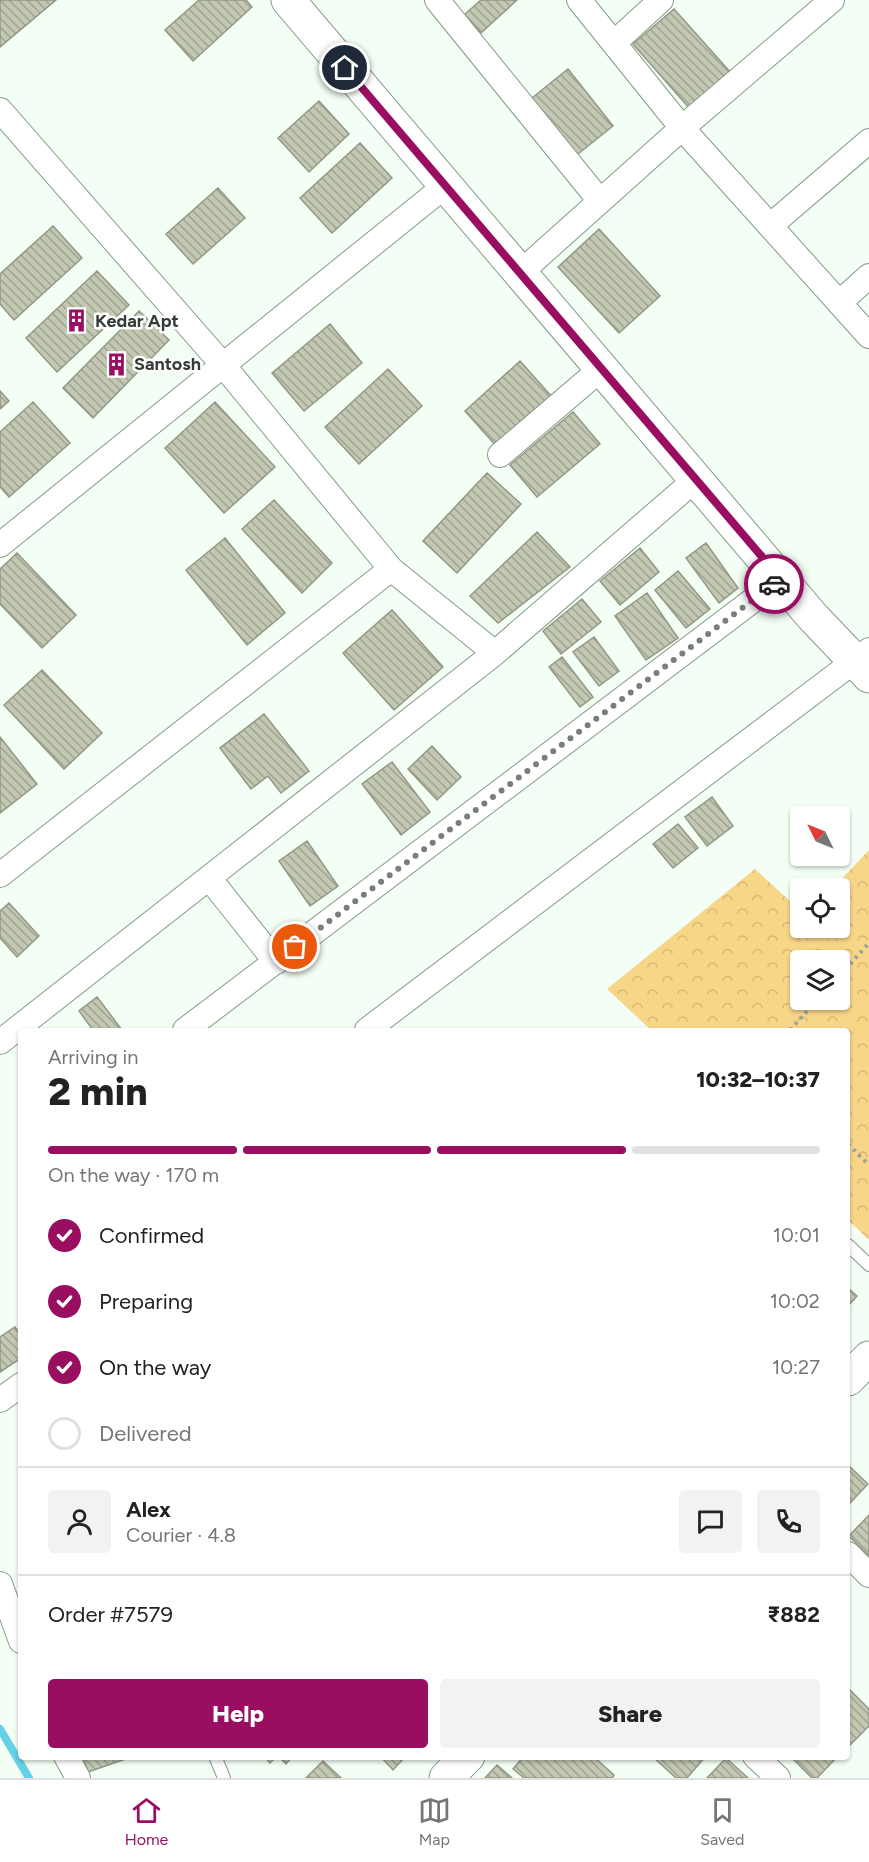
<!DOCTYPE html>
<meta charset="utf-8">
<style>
:root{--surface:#fff;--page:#f2f2f2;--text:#222;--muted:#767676;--line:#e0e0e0;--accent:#990e61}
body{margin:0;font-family:Figtree,sans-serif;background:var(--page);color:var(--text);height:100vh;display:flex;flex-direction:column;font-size:22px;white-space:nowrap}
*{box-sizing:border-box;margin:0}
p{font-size:20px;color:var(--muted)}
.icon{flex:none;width:33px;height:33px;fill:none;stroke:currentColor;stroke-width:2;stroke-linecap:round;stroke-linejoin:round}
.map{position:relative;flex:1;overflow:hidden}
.sheet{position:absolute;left:18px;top:1028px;width:832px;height:732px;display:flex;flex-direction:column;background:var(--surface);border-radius:6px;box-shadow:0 2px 4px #0004}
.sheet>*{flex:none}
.needle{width:39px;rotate:313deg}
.fabs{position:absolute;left:790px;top:806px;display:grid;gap:12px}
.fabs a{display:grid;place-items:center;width:60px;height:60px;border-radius:6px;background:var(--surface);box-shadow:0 2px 4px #0004;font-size:30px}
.pin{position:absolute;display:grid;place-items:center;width:51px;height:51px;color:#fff;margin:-26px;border:3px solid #fff;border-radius:50%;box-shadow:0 2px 6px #0007}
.courier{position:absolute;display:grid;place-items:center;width:60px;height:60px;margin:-30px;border:4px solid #990e61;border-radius:50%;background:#fff;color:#222;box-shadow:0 2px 8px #0007}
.headline em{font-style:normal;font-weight:800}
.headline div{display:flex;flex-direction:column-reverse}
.headline{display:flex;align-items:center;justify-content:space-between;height:102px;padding:0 30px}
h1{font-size:39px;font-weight:800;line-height:45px}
.bar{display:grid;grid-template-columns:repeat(4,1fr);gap:9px 6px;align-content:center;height:72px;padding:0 30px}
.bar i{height:8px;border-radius:4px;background:var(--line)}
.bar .current{background:var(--accent)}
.bar p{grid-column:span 4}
.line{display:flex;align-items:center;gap:15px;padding:0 30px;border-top:2px solid var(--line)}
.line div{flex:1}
.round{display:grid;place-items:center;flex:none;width:63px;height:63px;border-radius:6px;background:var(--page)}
ol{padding:0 30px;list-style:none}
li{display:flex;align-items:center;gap:18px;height:66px}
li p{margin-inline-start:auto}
li .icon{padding:6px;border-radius:50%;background:var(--accent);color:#fff;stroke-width:4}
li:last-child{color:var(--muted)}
li i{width:33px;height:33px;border:3px solid var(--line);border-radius:50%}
.action{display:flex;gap:12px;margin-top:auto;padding:12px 30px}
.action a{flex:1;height:69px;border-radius:6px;background:var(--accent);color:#fff;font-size:24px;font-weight:800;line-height:69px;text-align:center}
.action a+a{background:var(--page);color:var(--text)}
.dock{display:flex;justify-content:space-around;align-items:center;height:84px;border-top:2px solid var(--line);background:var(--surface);font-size:16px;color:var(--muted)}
.dock a{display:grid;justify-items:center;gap:3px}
.dock .current{color:var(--accent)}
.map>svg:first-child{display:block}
</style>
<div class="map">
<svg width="869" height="1778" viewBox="0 0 869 1778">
<defs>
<pattern id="park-crowns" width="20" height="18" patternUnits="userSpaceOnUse" patternTransform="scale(1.5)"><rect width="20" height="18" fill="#f8d688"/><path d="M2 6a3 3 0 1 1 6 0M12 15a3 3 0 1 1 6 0" fill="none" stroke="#d5b976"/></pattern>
<pattern id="building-back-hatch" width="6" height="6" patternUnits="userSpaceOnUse" patternTransform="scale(1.5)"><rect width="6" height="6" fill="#c3c8b3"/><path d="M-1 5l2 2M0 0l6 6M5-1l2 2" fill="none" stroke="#9fa492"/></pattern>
</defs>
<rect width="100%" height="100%" fill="#f3fef4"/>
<!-- park -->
<path fill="url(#park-crowns)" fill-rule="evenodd" d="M869,850V1240L848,1220V1030H651L607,989L755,869L801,911V927H840V888H833ZM801,960H840V999H801Z"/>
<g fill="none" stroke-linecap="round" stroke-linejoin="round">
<!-- stream -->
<path stroke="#64d1e7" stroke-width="8" d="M0,1729L29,1778"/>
</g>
<!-- building -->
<path fill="url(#building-back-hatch)" stroke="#939884" stroke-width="1.5" d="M0,0H56L0,47Z
M199,0H246L252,7L193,61L165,30Z
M481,0H517L481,33L464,15Z
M674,9L731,73L690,109L633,44Z
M568,69L613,126L573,158L527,102Z
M319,101L349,134L309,172L278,138Z
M360,143L392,178L332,233L300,198Z
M218,188L245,218L193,264L166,234Z
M53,226L82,258L14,320L0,304V274Z
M599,229L660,296L619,333L558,267Z
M97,271L129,305L57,372L26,338Z
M139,311L169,340L93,418L63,388Z
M330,324L362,363L304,411L272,373Z
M520,361L552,397L497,447L465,411Z
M388,369L422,406L359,464L325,427Z
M0,391L9,401L0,409Z
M33,402L70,443L9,497L0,487V432Z
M215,402L275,467L224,513L165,448Z
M573,412L600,444L537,497L510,465Z
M487,473L521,504L457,573L423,541Z
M274,500L332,563L302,593L242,529Z
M537,532L570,567L498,623L470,596Z
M225,538L285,613L247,645L186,570Z
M706,543L738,588L719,603L686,558Z
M640,548L659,572L620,605L600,581Z
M17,553L76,615L42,648L0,604V569Z
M678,571L710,609L686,628L655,590Z
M647,593L678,638L646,660L615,616Z
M582,599L601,622L561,654L543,631Z
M392,610L443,667L394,710L343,653Z
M594,637L619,671L599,686L573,652Z
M562,657L593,697L580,707L549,667Z
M42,670L102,733L64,769L4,705Z
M264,714L309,771L281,793L268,776L251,789L220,748Z
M0,737L37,784L0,813Z
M432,746L461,777L437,800L408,769Z
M392,762L430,812L401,835L362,784Z
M712,797L733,826L707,846L685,817Z
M678,824L698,848L673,868L653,844Z
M307,841L338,886L310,906L279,861Z
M9,903L39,936L17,957L0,938V911Z
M97,997L122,1030H93L79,1011Z
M848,1288L857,1296L848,1306Z
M15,1327L21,1336V1358L0,1372V1337Z
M848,1465L868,1484L848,1505Z
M869,1515V1556L849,1536Z
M848,1688L869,1709V1726L848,1747Z
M83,1756H134L88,1772Z
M264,1756H277L270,1763Z
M278,1756H293L286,1764Z
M380,1756H406L393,1770Z
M524,1756H593L614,1775L612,1778H524L513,1769Z
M652,1756H706L687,1778H676Z
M790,1756H838L817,1778H812Z
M726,1758L748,1778H707Z
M323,1761L341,1778H306Z
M497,1765L512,1778H485Z"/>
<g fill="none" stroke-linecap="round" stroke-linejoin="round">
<defs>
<path id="lane" d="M848,1245L869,1265
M215,1756L224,1778"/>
<path id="street" d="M437,0L600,201
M579,0L682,128L869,336
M614,43L661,0
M0,110L223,365L391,569L495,653L696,479
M770,226L869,141
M521,272L682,128L832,0
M839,303L869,276
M500,455L602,368
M0,545L445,186
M0,875L391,569
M209,878L276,962
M185,1030L781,579
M367,1030L869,650
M0,1042L495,653
M0,1400L21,1385
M848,1554L869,1575
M0,1584L21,1641
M66,1756L78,1778
M755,1756L778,1778"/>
<path id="secondary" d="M288,0L812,616L869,676
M848,1379L869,1358
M446,1778L468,1756"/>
</defs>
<!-- lane casing -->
<use href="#lane" stroke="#87998a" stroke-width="14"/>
<!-- street casing -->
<use href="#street" stroke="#87998a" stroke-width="26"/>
<!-- secondary casing -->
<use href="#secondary" stroke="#87998a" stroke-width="35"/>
<!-- path -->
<path stroke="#99a39a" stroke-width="4" stroke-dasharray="3 4.5" stroke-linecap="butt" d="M840,975L869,943
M790,1030L818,999
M848,1144L869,1165"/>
<!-- lane -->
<use href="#lane" stroke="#fff" stroke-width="12"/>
<!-- street -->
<use href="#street" stroke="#fff" stroke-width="24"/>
<!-- secondary -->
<use href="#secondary" stroke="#fff" stroke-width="33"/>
</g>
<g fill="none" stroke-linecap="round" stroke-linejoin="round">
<!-- done -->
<path stroke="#778078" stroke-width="6" stroke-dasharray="0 10.8" d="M295,947L774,584"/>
<!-- route -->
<path stroke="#990e61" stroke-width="8" d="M345,68L781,579L774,584"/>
</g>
<!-- icons -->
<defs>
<symbol id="building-bare" viewBox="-9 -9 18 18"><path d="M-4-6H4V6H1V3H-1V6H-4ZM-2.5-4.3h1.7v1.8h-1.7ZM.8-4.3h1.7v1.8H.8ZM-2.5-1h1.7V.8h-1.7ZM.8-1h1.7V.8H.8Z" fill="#990e61" stroke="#fff" stroke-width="2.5" paint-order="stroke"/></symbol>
</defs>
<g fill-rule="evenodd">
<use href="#building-bare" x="60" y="304" width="33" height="33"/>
<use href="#building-bare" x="100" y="348" width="33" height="33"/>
</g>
<g text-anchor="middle" stroke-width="5" stroke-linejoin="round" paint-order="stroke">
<!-- poi labels -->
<g font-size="18" font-weight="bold" fill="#343c35" stroke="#fff" text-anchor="start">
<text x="95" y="327">Kedar Apt</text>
<text x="134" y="370">Santosh</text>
</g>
</g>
</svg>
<div class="fabs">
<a><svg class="needle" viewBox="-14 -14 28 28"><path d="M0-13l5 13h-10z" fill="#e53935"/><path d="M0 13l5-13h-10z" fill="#767676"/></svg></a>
<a><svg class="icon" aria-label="locate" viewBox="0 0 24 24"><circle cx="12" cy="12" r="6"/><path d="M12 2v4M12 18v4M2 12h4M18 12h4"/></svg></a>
<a><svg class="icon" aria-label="layers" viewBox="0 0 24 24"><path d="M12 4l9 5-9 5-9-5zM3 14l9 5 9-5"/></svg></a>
</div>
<div class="pin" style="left:295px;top:947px;background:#ea580c"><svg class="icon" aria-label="bag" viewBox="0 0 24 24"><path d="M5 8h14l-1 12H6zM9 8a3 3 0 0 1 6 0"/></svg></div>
<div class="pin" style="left:345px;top:68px;background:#1f2937"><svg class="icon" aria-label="home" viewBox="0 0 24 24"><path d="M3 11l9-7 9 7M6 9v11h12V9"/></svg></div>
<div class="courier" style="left:774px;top:584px"><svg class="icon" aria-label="car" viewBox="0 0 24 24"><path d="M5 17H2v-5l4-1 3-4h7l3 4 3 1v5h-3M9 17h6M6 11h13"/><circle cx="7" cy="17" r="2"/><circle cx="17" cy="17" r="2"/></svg></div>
<section class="sheet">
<div class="headline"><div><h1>2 min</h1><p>Arriving in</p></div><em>10:32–10:37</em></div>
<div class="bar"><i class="current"></i><i class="current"></i><i class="current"></i><i></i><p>On the way · 170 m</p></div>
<ol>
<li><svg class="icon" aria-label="check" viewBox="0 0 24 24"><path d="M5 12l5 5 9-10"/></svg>Confirmed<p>10:01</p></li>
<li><svg class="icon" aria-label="check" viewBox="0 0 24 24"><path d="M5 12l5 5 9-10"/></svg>Preparing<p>10:02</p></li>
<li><svg class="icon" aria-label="check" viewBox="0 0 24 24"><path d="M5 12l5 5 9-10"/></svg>On the way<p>10:27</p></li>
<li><i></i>Delivered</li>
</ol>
<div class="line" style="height:108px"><a class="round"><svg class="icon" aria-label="person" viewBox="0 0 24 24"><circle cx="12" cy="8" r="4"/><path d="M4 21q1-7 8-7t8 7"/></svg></a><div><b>Alex</b><p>Courier · 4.8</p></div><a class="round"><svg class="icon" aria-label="chat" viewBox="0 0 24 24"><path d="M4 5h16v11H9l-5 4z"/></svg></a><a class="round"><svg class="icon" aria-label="phone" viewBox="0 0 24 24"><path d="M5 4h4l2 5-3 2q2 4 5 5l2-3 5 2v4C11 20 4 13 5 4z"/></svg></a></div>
<div class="line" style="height:78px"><div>Order #7579</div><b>₹882</b></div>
<div class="action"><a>Help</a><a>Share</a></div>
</section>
</div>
<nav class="dock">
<a class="current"><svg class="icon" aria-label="home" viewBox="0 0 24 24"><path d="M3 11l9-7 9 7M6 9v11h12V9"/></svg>Home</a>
<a><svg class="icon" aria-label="map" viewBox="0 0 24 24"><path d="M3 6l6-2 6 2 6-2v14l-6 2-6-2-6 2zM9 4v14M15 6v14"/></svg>Map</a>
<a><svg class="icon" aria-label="saved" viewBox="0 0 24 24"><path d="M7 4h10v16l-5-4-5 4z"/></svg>Saved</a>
</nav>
